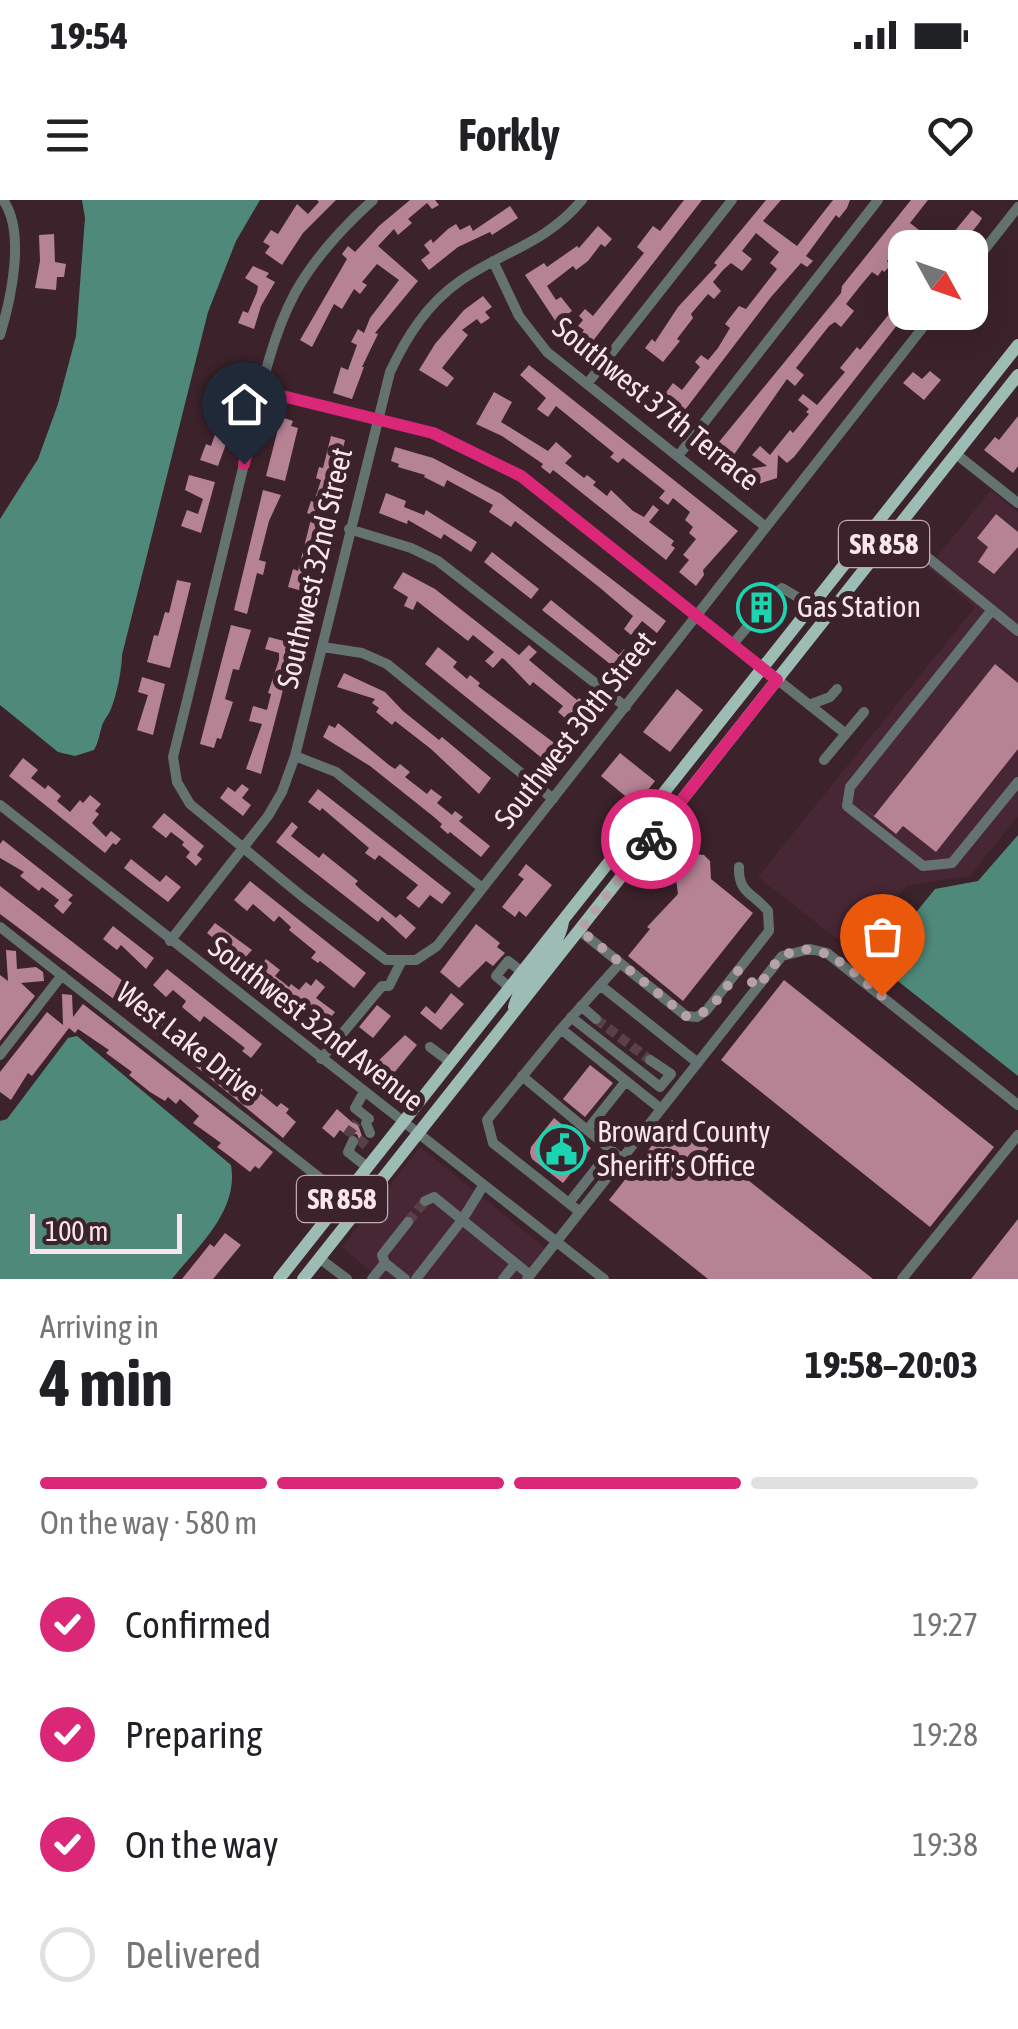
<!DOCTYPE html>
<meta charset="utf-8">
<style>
:root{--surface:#fff;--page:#f6f6f6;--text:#202124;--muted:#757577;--line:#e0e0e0;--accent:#db2777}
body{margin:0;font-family:"Asap Condensed",sans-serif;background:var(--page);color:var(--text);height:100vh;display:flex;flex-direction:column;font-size:38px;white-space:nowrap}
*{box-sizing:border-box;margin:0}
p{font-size:32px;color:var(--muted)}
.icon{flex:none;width:55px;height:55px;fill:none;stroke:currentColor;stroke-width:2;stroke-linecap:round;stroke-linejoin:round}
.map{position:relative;height:1079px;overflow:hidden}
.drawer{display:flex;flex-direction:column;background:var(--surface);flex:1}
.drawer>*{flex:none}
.needle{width:65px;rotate:130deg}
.tools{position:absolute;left:888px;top:30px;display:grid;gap:20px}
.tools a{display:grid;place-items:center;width:100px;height:100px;border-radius:20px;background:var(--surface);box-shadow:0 10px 40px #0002;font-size:50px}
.scale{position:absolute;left:30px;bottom:25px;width:152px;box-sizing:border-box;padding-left:10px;border:5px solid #f9e6ec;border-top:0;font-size:28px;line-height:35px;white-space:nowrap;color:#f9e6ec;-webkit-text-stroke:8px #3c222b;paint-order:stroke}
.pin{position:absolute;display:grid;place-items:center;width:85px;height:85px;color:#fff;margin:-102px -42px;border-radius:50% 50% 50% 0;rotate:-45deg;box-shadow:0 0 10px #0007}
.pin .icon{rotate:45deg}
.courier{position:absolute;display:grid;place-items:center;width:100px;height:100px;margin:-50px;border:8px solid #db2777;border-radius:50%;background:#fff;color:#222;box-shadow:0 2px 12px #0007}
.overview em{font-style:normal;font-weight:700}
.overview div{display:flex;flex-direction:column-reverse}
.overview{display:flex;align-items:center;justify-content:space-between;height:170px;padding:0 40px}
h1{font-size:65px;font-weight:700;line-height:75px}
.bar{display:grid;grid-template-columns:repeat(4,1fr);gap:15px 10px;align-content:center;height:120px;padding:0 40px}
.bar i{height:12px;border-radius:8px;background:var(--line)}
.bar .current{background:var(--accent)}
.bar p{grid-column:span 4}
ol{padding:0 40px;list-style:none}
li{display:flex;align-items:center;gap:30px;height:110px}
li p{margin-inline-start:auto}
li .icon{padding:10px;border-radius:50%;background:var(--accent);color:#fff;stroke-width:4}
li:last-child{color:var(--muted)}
li i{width:55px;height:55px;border:5px solid var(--line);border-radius:50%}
.status{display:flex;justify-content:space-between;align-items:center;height:70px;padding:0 50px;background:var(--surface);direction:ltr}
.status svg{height:28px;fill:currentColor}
header{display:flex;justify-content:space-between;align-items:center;height:130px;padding:0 40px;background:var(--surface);font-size:45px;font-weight:700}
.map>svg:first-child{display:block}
</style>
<div class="status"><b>19:54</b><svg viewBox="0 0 49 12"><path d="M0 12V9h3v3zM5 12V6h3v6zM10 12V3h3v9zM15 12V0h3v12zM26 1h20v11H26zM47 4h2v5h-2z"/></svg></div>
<header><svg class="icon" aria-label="menu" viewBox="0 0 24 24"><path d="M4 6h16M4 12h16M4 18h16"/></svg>Forkly<svg class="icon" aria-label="heart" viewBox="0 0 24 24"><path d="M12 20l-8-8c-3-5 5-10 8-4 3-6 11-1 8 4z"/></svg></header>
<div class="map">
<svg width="1018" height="1079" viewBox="0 0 1018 1079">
<rect width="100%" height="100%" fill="#3c222b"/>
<!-- built -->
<path fill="#482734" d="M991,290L1018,312V616L970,676L907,685L854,752L758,677L975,407L928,368Z
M420,947L545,1048L521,1079H380L342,1047Z"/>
<!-- water -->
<path fill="#4f8979" d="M82,0H260L236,41L208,112L122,455C122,469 116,499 110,511C108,516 103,521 102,526C99,535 99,541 94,550L75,556L58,552L0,505V319L38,259L58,204L76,136L85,18Z
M1018,635V876L875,763L935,689L978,681Z
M77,836L231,965C239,1011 198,1046 172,1079H0V921L7,919L68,838Z"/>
<!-- building -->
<path fill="#b68395" d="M317,0H336L303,33L282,65L265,53L270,46L263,42L271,30L278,34L297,4L308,14L319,2Z
M410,0H435L439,5L432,9L427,3L408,19L412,23L398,35L394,29L378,46L418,81L375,133L378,134L362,167H364L352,199L333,193L341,167L348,170L357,145L351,142L358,129L364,133L370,118L399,80L377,64L362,82L367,85L360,94L354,89L342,109L334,104L312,147L300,140L347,59L342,54L348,46L355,52L379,26Z
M684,0H702L582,155L571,146L584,130L578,126L583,120L579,116L585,109L593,116L644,53L637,47L653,26L660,31Z
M766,0H781L763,21L797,46L833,0H850L847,8L839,18L836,15L806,56L813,61L807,67L801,63L771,97L675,223L664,214L674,202L665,195L667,191L673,183L682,190L700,167L695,162L701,155L708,160L718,148L730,128L725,124L739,106L746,109L777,69L770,63L779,52L756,33L742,51L752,59L742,71L731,63L723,70L713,82L721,91L714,99L708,94L691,114L693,118L677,139L680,141L663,162L645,148L652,139L655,142L678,107L717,65L714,63Z
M911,0H928L910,23L919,30L902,52L897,49L887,61L890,66L884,72L882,70L878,76L872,72L861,85L846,104L854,111L841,127L835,122L829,126L796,168L804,175L795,186L787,179L726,266L711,254L714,248L841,93L842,86Z
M510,6L518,18L492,35L490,32L458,47L429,70L421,60L430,53L424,45L431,39L433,43L448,29L456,24L460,30L470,25L473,31Z
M972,10L982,18L979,23L959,48H942L951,31L953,33Z
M598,26L612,39L605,47L601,44L588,61L576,70L573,66L547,86L556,100L561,97L572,111L556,122L525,75L544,63L547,67L577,46L579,48Z
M54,34L55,62L66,64L64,77H57L56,90L35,88L40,61L39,35Z
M253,66L269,73L266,77L275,82L261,106L254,129L238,123L243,111L248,113L257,92L258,86L245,78Z
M900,88L905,92V115L794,257L787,263L778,255L777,278L755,285L749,269L767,266L752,255L760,246L770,255L790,230L793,233L809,214L806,212L809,209L798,200L803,194L817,205L845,172L840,168L857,147L860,150L890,113L894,106L889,102Z
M483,96L492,107L485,112L490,118L481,124L477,119L462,130L468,135L442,168L454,178L447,187L419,170L435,144L464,110Z
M529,165L738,331L703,370L704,375L696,386L679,372L689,360L683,355L696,339L689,333L693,327L685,320L690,312L673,298L668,305L659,298L665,291L623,258L618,263L610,257L614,253L556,206L548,217L537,209L546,198L520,175Z
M930,171L941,180L924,200L903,183L913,172L922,179Z
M494,192L512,202L501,222L548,251L556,242L572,256L565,263L584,278L587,275L596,282L593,285L607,296L611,290L633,311L644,317L653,305L659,310L649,322L674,341L671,345L675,348L666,360L557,273L553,270L550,274L541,267L543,264L502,236L476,224Z
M225,203L236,207L222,243L226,244L218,266L200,260L206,244L211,246L217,229L210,227L217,211L222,213Z
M1018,216V266L1013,273L984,250L995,237L999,240Z
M281,217L293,221L291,226L298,228L285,281L266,276Z
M331,236L345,240L306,392L288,387L293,369L298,371L312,315L307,313L311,301L314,302L321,280L316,278L319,267L323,268Z
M395,247L433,258L501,294L666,421L657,433L642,421L631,435L624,429L633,416L599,387L515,321L511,327L489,312L493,305L447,280L444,287L424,277L425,275L398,267L399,264L391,261Z
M189,275L215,282L201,333L181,326L187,310L198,314L203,299L185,290Z
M263,290L281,295L269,321L259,360L266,362L263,375L257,373L247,414L234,410Z
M386,293L406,301L404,307L424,315L426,310L477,342L471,352L444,334L441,339L408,320L407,324L379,313Z
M996,314L1018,332V347L994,374L978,362L988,347L977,338Z
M492,352L539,389L531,399L484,362Z
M403,372L435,389L519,455L529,445L537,452L529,460L577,500L579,498L596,511L580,531L558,512L563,506L533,482L530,486L505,460L502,458L493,468L485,461L494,452L473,435L468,441L417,401L413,410L404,406L408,397L393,388Z
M177,380L191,383L170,468L147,462L154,435L158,436L165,412L169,413Z
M551,400L619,455L624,449L632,455L627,461L632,465L624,475L542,410Z
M231,425L251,430L239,470L233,469L225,499L233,502L221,539L217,538L214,548L200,544Z
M269,437L295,444L261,574L246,569L262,524L249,521L253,506L267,510L271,494L268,493L279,460V453L265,449Z
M438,447L457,462L453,467L467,479L470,475L480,483L478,486L561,548L557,552L562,556L553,567L425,464Z
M995,464L1018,483V549L936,652L903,626L896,634L860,605L874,616Z
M344,473L385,492L403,511L439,540L442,537L491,578L479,594L431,549L395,521L392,525L376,512L379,508L372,503L375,499L337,487Z
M142,477L165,484L153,535L137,530L148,495L138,492Z
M677,489L703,510L670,552L643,532Z
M338,523L389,565L395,569L400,564L410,572L405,577L427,594L431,589L442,597L437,603L452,615L455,611L463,617L459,621L490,646L481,657L450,632L448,634L440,627L442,624L434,617L370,566L323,537L329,525L335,528Z
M620,553L655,581L636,605L601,576Z
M23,558L38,570L31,578L45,589L48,585L61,596L57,601L70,612L80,600L83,603L90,595L101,604L95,611L99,614L92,623L106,637L111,631L121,639L116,645L113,643L105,653L9,576Z
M242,584L249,589L242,598L251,605L243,616L220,598L228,587L235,592Z
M318,589L451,693L442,704L430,695L419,708L406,698L418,685L379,655L375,660L365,653L369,648L322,608L320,611L308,602Z
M164,613L204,646L197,655L202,659L196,666L186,657L190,652L182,645L184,642L171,632L166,638L152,627Z
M292,622L298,627L291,636L319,658L323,653L358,681L355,684L361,690L396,718L400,714L416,728L406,739L382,717L378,722L276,642Z
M3,640L73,695L68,700L72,703L63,714L54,706L59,700L42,687L39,691L20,676L24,672L0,658V644Z
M694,654L704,655L710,661L711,679L753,713L683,801L628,756L650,729L647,727L678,694L675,672L685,657Z
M131,659L160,682L166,675L181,687L168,702L124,668Z
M526,664L552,685L526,717L519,711L515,717L502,707L524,679L518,675Z
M250,681L366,773L354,788L320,761L318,763L311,758L316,752L289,730L291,727L279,716L274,722L253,704L247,711L234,700Z
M0,686L123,781L120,785L136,798L152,805L188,838L190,835L203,844L263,890L260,893L277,907L281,903L289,909L286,913L296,922L283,938L111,797L0,714Z
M215,723L252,750L242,761L207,733Z
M476,724L500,743L497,747L505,753L493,766L486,761L459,788L440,772Z
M113,726L154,758L146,769L121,745L117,750L103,739Z
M6,750L16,751L17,769L36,767L43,772L44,781L21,783L35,796L0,841V775L8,781Z
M266,759L280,770L275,776L289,787L291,784L299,790L306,782L311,786L316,779L325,787L316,798L335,812L324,826L255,773Z
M167,769L262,844L251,858L242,851L245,848L204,816L200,822L182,807L186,801L173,790L166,797L153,785Z
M784,780L994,947L930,1027L721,860Z
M451,793L464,804L441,830L420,813L426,806L435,814Z
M62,794L72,795L73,817L83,804L273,952L259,969L255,966L250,972L228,955L217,947L221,943L193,923L199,916L180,899L176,904L168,897L165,901L150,892L129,875L132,872L106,853L109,850L78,829L75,833L69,828L32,876L28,873L11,900L0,892V872L47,812L63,825Z
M377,805L391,816L373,838L359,827Z
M405,835L417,845L389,879L373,866Z
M590,865L613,883L585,917L563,899Z
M337,909L353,923L357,922L362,936L367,941L362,948L357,934L346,935L340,930L334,938L322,928Z
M554,918L591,948L563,983L532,959L530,953L531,947Z
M672,920L873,1079H708L609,1000Z
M1018,1019V1079H971Z
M225,1033L241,1045L213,1079H182L210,1044L214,1047Z"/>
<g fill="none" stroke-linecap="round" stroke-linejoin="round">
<!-- minor-tunnel -->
<path stroke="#583f48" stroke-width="10" stroke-dasharray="10 5" stroke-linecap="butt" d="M596,819L650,860
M347,936L357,922
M359,946L370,933
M408,1022L425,1001"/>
<!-- minor -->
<path stroke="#64736f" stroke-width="10" d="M373,0C343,27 315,57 295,93C267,145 257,211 243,268C220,365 197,461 173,557L177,582L190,604L303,697L386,760H416L437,746L935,112
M493,61L519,116L547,152L766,327
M970,68L1018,7
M0,135C11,99 26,32 3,0
M587,184L732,0
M262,191L433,233L521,276L846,534
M956,254L1018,303
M678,256L878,0
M349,329L411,348L438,361L626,507
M895,331L1018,431
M770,398L782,388L811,405
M992,410L850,587L847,606L923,666L952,663L1018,582
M733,444L759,413
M323,447L362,453L387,464L553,599
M809,505L830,497L837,489
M295,556L336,572L482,688
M824,560L864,512
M0,605L604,1079
M0,727L344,997
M579,730L686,816L697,817L706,811L769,731L768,711C753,693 738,693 739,667
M170,741L268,616L282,592L295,556L390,172C407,136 427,104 460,81C505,50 545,44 582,0
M600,785L698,863
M509,787L496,776L508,761L522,772
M581,806L596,819
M571,817L660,887L671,874L650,860
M561,829L620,763
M430,847L450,862
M0,855L62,775
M321,859L382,786H389L401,762
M522,876L622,959
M364,892L355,908L369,919
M366,923L370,933
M587,930L626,881
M353,941L348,952L367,967
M425,1001L434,997L530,1075
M569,1003L602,961
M580,1012L493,943L487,920L561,829L661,909
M319,1058L347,1079
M372,1079L385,1063
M405,1079L385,1063L382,1055L408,1022
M416,1079L462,1020L483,986
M503,1079L515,1064
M527,1079L782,756L810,749L827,753L1018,905
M902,1079L1018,935"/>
<!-- major -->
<path stroke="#9dbcb3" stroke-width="12" d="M514,807C523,774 557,756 563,722
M279,1079L1018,145
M303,1079L1018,175"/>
</g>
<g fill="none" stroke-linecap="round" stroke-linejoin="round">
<!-- done -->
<path stroke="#b7a1a8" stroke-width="10" stroke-dasharray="0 18" d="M651,639L580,730L686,816C710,819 725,788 738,771L758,787C766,777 774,762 784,756C820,733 856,776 882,796"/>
<!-- route -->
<path stroke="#db2777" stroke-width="12" d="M244,264L262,191L433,233L521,276L777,480L651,639"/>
</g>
<!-- icons -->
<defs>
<symbol id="building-ring" viewBox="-11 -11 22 22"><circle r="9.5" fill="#3c222b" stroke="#1bd5b1" stroke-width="1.5"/><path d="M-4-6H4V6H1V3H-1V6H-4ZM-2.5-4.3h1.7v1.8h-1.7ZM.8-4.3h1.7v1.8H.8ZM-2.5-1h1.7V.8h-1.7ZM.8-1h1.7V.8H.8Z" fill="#1bd5b1"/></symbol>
<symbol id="civic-ring" viewBox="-11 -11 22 22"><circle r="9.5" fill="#3c222b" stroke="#1bd5b1" stroke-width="1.5"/><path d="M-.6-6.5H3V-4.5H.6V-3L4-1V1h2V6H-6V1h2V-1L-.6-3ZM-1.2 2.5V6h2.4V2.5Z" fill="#1bd5b1"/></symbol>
</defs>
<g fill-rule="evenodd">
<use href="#building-ring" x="734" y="380" width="55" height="55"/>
<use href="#civic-ring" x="534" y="922" width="55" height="55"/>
</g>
<g text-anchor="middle" stroke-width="10" stroke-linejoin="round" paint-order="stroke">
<!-- shield labels -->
<g fill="#3c222b" stroke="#c0abb2" stroke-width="2.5">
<rect x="839" y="321" width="90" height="46" rx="8"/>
<rect x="297" y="976" width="90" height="46" rx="8"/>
</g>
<g font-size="28" font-weight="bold" fill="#f9e6ec">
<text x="884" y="354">SR 858</text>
<text x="342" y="1009">SR 858</text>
</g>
<!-- street labels -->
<g font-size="30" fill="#f9e6ec" stroke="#3c222b">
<text transform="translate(656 204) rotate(39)" y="10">Southwest 37th Terrace</text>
<text transform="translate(315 368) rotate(-77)" y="10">Southwest 32nd Street</text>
<text transform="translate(575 530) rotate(-52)" y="10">Southwest 30th Street</text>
<text transform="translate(316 824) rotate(38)" y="10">Southwest 32nd Avenue</text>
<text transform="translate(188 842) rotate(38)" y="10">West Lake Drive</text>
</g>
<!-- poi labels -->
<g font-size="30" fill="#f9e6ec" stroke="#3c222b" text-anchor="start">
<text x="797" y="417">Gas Station</text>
<text x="597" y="942">Broward County<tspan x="597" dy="34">Sheriff's Office</tspan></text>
</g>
</g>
</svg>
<div class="tools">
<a><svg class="needle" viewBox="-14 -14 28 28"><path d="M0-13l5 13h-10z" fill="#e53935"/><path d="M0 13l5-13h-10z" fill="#757577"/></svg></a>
</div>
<div class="scale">100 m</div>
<div class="pin" style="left:882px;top:796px;background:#ea580c"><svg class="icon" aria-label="bag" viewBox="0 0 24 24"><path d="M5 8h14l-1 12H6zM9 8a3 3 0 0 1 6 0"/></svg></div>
<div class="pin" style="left:244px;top:264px;background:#1f2937"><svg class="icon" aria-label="home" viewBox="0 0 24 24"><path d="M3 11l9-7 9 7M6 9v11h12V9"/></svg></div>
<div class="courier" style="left:651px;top:639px"><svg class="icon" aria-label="bike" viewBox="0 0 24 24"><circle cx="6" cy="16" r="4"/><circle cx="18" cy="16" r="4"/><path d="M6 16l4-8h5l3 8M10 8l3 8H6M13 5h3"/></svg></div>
</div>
<section class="drawer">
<div class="overview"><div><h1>4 min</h1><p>Arriving in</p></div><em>19:58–20:03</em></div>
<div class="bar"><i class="current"></i><i class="current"></i><i class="current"></i><i></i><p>On the way · 580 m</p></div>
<ol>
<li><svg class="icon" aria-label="check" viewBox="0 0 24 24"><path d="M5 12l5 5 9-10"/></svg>Confirmed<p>19:27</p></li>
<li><svg class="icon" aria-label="check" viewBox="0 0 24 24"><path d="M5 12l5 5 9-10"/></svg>Preparing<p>19:28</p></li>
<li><svg class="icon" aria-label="check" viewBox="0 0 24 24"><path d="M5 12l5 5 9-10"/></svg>On the way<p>19:38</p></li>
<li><i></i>Delivered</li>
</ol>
</section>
